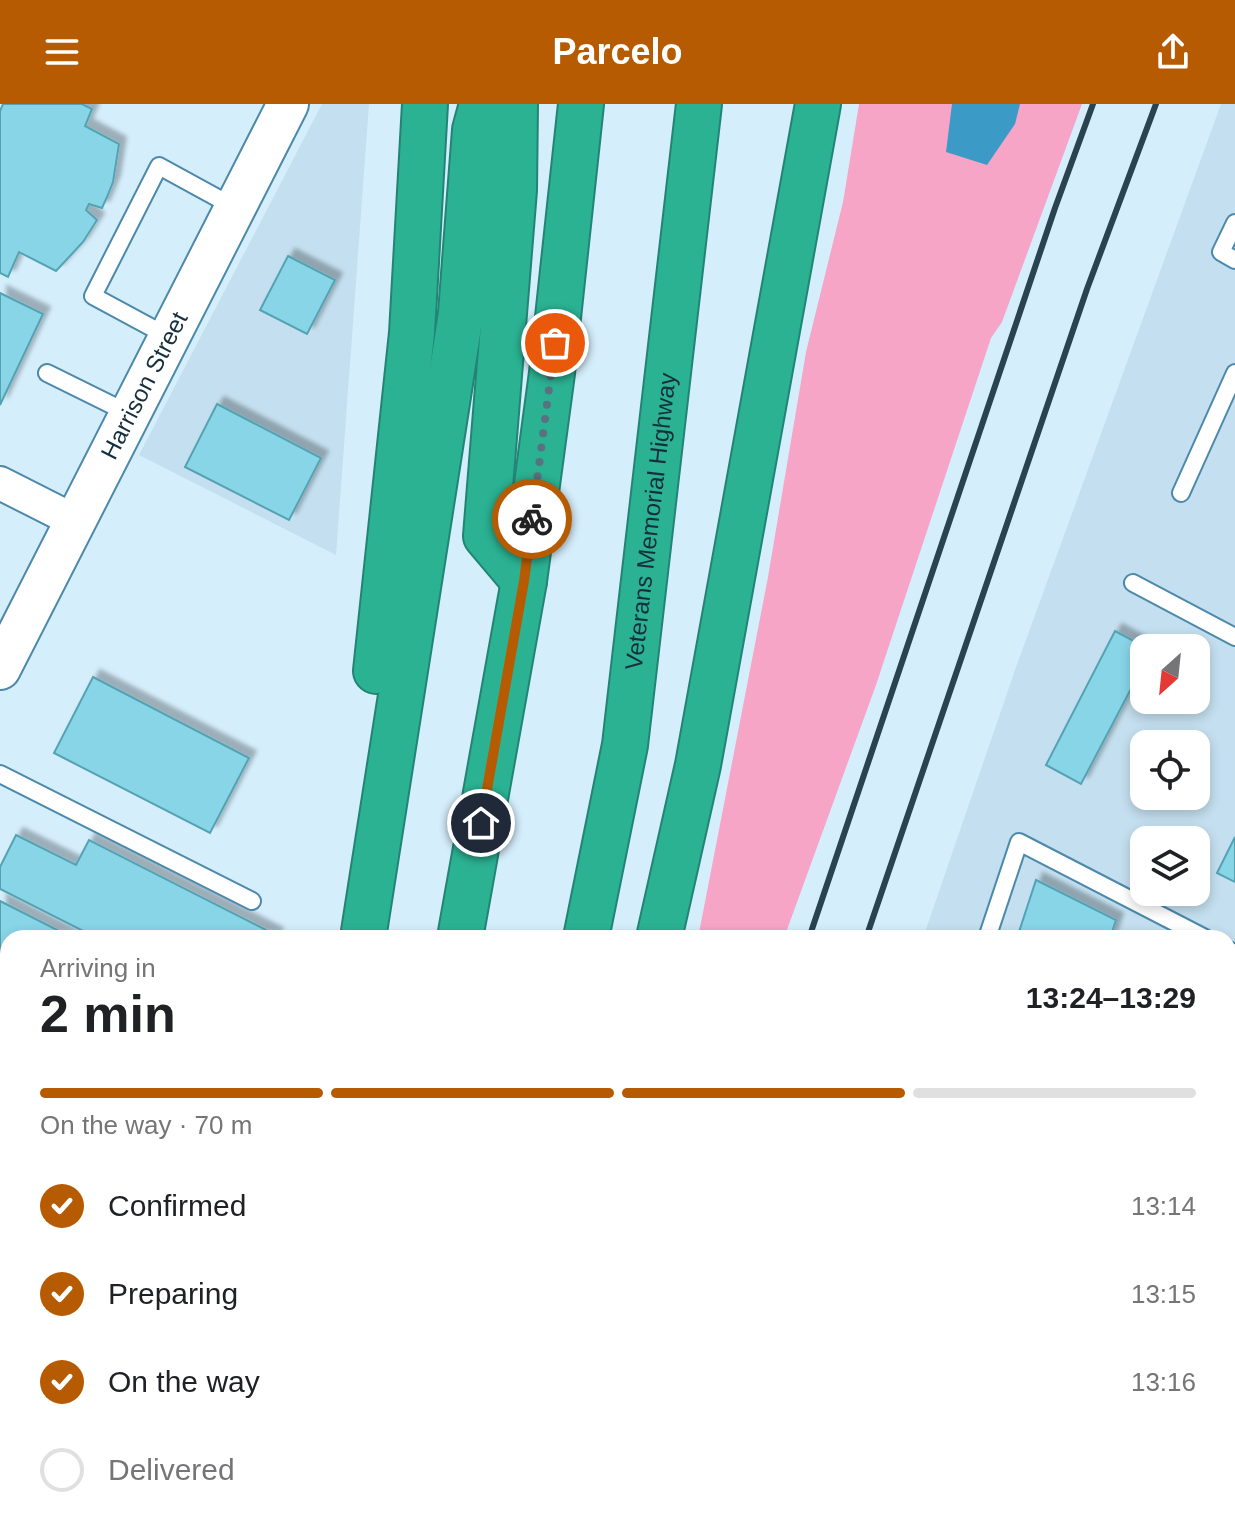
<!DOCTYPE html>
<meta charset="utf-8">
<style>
:root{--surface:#fff;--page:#f6f6f6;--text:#202124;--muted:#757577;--line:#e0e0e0;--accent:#b75b02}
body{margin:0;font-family:Arial,sans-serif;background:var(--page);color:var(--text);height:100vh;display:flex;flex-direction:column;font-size:30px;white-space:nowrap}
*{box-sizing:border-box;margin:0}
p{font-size:26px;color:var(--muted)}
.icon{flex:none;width:44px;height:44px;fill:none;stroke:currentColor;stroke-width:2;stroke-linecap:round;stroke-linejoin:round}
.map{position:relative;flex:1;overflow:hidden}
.panel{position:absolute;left:0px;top:826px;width:1236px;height:602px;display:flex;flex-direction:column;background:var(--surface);border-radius:24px 24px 0 0;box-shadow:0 4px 12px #0003}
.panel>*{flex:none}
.needle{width:52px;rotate:207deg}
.buttons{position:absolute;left:1130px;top:530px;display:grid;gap:16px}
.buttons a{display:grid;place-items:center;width:80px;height:80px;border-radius:16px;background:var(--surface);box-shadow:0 4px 12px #0003;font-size:40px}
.pin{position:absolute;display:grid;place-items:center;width:68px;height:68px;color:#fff;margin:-34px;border:4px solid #fff;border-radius:50%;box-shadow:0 2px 8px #0007}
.courier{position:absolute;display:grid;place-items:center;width:80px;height:80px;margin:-40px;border:6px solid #b75b02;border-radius:50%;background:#fff;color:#222;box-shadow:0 2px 10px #0007}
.head em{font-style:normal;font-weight:700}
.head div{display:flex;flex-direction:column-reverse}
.head{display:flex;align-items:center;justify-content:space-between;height:136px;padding:0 40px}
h1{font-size:52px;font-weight:700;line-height:60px}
.bar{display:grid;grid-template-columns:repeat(4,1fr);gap:12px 8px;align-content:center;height:96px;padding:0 40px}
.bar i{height:10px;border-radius:6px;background:var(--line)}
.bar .active{background:var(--accent)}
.bar p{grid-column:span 4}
ol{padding:0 40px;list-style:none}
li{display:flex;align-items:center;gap:24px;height:88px}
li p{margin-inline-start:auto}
li .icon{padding:8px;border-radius:50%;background:var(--accent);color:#fff;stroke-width:4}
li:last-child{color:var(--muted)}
li i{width:44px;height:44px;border:4px solid var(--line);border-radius:50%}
header{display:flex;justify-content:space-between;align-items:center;height:104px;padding:0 40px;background:var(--accent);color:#fff;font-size:36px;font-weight:700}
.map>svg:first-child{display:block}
</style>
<header><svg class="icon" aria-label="menu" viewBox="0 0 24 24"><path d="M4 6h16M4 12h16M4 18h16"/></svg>Parcelo<svg class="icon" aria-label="share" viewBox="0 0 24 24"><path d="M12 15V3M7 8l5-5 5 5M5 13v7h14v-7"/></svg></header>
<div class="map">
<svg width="1235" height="1427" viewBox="0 0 1235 1427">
<defs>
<filter id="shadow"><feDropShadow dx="7" dy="-7" stdDeviation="2" flood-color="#0004"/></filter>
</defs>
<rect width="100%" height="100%" fill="#d5eefc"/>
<!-- built -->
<path fill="#c4dfef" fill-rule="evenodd" d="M322,0H369L336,451L139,351Z
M1221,0H1235V1301L1228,1329V834H923L1015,566ZM1144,544H1196V596H1144ZM1144,640H1196V692H1144ZM1144,736H1196V788H1144Z
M721,1420H1205L1203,1427H719Z"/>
<!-- green -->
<path fill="#f6a5c6" d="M859,0H1082L1002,218L991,234L876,581L784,834H698L768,473L806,248L843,98Z"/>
<!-- water -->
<path fill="#3c9ac7" d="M952,0H1020L1015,20L987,61L946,48Z"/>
<!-- building -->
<path fill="#88d5e7" stroke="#54a2b2" stroke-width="2" filter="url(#shadow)" d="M3,0H82L92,5L85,22L119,40L113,78L107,93L102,104L89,100L86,106L97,116L83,138L56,167L19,148L8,173L0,169V7Z
M288,152L335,176L307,230L260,206Z
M0,189L43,210L0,301Z
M217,300L321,354L289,416L185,363Z
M1115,527L1147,544H1144V560L1081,680L1046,661Z
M93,573L249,654L210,729L54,649Z
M16,731L76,761L89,736L276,831L275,834H97L0,785V763Z
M1235,733V778L1217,769Z
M1036,776L1116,816L1110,834H1017Z
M0,797L73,834H8V881L0,877Z
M1228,874L1235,877V1011L1228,1028Z
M8,995V1031L0,1027V1011Z
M821,1420H912L910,1427H819Z
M988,1420H1082L1080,1427H986Z"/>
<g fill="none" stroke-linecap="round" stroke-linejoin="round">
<defs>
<path id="service" d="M1235,119L1221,148L1235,156
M169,233L93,192L159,62L234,103
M47,269L130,310
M1181,389L1235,269
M1133,479L1235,533
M0,670L252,797
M987,834L1019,738L1205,834
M1228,846L1235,849
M0,1058L8,1062
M1228,1187L1235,1167
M0,1224L8,1208
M1228,1240L1235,1242
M792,1427L794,1420
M1136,1427L1138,1420"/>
<path id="minor" d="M0,379L75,417"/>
<g id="tertiary">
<path id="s1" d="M0,565L288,0"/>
</g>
<g id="motorway">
<path d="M515,0L514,86L486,432L524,477"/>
<path d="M376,567L412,229L425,0"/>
<path d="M363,834L461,209L475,26L482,0"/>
<path d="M460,834L524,477L552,269L581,0"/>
<path id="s2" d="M586,834L625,641L699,0"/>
<path d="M659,834L698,661L818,0"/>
<path d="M208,1427L210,1420"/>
<path d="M319,1427L321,1420"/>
<path d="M490,1427L493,1420"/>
</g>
</defs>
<!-- service casing -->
<use href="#service" stroke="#4c89aa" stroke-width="20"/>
<!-- minor casing -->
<use href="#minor" stroke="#4c89aa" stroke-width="36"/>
<!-- tertiary casing -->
<use href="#tertiary" stroke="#4c89aa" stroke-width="44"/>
<!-- motorway casing -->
<use href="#motorway" stroke="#238475" stroke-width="48"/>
<!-- service -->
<use href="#service" stroke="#fff" stroke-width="16"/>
<!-- minor -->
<use href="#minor" stroke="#fff" stroke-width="32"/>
<!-- tertiary -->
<use href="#tertiary" stroke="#fff" stroke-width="40"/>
<!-- motorway -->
<use href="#motorway" stroke="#2bb293" stroke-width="44"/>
<!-- rail -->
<path stroke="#294350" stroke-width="6" d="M809,834L1055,104L1093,0
M866,834L1087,185L1156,0
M606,1427L608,1420
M663,1427L665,1420"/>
</g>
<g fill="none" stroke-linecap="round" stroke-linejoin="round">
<!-- done -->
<path stroke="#58727f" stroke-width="8" stroke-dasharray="0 14.4" d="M532,415L555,239"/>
<!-- route -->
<path stroke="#b75b02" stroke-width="10" d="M481,719L524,477L532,415"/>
</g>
<g text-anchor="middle" stroke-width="8" stroke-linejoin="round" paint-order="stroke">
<!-- street labels -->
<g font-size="24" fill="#152f3c" stroke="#d5eefc">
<text dy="8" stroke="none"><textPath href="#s1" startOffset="318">Harrison Street</textPath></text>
<text dy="8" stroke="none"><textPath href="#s2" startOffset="422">Veterans Memorial Highway</textPath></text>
</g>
</g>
</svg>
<div class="buttons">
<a><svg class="needle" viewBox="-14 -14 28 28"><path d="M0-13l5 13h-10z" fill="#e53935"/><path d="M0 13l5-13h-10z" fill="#757577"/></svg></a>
<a><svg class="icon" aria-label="locate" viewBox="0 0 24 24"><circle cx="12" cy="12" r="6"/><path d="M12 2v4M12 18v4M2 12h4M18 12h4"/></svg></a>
<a><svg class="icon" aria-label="layers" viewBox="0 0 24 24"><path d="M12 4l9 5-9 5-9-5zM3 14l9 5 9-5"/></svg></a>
</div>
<div class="pin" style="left:555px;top:239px;background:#ea580c"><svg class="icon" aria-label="bag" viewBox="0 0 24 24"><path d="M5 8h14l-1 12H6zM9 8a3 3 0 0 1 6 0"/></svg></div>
<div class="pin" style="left:481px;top:719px;background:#1f2937"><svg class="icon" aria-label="home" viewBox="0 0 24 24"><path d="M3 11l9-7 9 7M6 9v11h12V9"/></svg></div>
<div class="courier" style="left:532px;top:415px"><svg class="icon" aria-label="bike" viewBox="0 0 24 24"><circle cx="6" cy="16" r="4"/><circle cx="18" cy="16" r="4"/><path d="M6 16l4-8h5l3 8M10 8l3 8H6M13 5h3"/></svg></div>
<section class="panel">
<div class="head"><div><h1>2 min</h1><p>Arriving in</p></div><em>13:24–13:29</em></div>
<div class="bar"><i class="active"></i><i class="active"></i><i class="active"></i><i></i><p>On the way · 70 m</p></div>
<ol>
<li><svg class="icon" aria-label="check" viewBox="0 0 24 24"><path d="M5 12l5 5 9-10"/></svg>Confirmed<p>13:14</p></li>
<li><svg class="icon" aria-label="check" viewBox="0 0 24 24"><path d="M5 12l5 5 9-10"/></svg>Preparing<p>13:15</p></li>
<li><svg class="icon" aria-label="check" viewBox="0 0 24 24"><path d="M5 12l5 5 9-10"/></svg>On the way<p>13:16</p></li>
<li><i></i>Delivered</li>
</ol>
</section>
</div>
